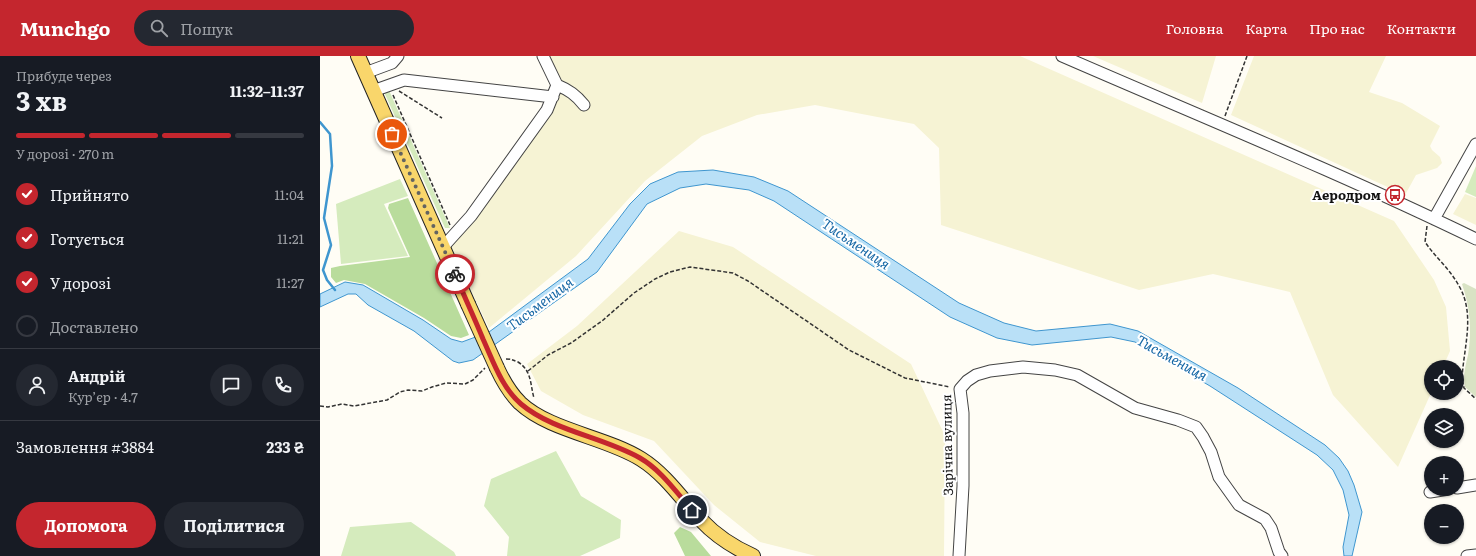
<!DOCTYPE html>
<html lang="uk">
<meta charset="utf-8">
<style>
:root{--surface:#171b24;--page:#242831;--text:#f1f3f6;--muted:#9ea1a6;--line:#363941;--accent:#c4262e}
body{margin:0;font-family:Literata,serif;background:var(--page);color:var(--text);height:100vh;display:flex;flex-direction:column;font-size:15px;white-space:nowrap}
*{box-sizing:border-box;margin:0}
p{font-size:13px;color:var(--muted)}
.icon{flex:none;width:22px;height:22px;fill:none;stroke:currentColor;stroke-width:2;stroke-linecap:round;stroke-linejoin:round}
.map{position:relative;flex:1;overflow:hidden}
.panel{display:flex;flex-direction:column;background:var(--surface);width:320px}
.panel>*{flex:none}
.buttons{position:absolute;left:1104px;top:304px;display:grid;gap:8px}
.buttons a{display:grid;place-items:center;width:40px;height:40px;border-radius:50%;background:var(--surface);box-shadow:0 1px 3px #0004;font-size:20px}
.pin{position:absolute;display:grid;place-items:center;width:34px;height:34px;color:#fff;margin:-17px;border:2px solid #fff;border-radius:50%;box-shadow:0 1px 4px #0007}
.courier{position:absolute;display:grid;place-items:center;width:40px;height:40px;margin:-20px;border:3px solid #c4262e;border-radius:50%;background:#fff;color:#222;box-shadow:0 1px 5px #0007}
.overview em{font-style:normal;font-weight:700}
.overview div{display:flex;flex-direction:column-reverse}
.overview{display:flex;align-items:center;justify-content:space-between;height:68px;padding:0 16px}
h1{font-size:26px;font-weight:700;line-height:30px}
.bar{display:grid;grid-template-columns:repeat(4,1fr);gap:6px 4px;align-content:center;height:48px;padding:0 16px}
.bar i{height:5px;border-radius:3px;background:var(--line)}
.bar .active{background:var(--accent)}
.bar p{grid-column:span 4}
.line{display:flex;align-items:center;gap:10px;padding:0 16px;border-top:1px solid var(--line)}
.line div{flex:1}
.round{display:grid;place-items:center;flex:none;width:42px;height:42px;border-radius:21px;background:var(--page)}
ol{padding:0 16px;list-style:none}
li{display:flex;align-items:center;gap:12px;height:44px}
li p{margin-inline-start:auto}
li .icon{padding:4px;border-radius:50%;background:var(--accent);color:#fff;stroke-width:4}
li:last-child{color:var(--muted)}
li i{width:22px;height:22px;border:2px solid var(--line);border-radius:50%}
.primary-button{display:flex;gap:8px;margin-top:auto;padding:8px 16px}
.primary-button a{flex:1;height:46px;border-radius:24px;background:var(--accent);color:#fff;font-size:16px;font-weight:700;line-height:46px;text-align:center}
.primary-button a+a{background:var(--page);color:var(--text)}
header{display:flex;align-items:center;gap:24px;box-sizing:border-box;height:56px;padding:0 20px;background:var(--accent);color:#fff}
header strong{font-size:19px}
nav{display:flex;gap:22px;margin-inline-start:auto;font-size:14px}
.search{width:280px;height:36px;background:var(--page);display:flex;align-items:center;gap:10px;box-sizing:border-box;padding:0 14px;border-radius:22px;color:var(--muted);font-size:15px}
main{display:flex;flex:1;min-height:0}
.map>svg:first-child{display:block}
</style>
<header>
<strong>Munchgo</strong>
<div class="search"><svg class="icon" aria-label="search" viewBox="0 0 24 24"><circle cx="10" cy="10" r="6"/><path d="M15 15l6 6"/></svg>Пошук</div>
<nav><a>Головна</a><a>Карта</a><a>Про нас</a><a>Контакти</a></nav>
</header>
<main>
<section class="panel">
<div class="overview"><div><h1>3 хв</h1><p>Прибуде через</p></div><em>11:32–11:37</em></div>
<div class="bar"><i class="active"></i><i class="active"></i><i class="active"></i><i></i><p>У дорозі · 270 m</p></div>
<ol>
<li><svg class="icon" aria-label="check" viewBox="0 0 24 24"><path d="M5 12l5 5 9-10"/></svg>Прийнято<p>11:04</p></li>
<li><svg class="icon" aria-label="check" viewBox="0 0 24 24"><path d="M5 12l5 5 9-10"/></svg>Готується<p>11:21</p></li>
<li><svg class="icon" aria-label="check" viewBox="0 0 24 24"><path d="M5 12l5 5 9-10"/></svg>У дорозі<p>11:27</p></li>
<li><i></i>Доставлено</li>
</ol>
<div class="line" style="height:72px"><a class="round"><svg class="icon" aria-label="person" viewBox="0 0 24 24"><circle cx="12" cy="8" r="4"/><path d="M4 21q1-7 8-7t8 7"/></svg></a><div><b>Андрій</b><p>Кур’єр · 4.7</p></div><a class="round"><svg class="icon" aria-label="chat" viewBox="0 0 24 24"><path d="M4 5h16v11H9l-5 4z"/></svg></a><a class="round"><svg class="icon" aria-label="phone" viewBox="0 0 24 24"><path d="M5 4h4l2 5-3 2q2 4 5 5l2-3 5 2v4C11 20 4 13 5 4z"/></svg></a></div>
<div class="line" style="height:52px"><div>Замовлення #3884</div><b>233 ₴</b></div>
<div class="primary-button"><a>Допомога</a><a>Поділитися</a></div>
</section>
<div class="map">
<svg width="1156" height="500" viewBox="0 0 1156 500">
<rect width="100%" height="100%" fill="#fffdf5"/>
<!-- farmland -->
<path fill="#f6f3d4" d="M229,0H700L1074,165L1114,224L1126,251L1130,295L1123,311H1111V337L1078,411L1013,339L970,236L893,218L819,234L621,169L619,92L594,68L495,49L437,59L382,80L325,125L256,200L169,272L130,191L230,60L240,37Z
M773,0H896L882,47Z
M934,0H1066L1049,36L1082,47L1120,70L1110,90L1112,94L1120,101L1122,107L1117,112L1096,119L1085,139L911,59Z
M1145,138L1156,142V169L1133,158Z
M359,175L413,191L591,308L625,380L624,500H496L440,486L394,449L334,385L263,359L221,335L207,308L257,270Z"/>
<!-- green -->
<path fill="#d5ebbd" d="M68,32L130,172H125L64,36Z
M1156,110V141L1145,136Z
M80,123L88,140L64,148L88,200L21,208L16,148Z
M236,395L261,440L301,464L300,482L260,500H187L189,481L164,450L171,423Z
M91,466L134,496L136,500H21L30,471Z"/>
<!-- forest -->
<path fill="#b9dc9c" d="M88,142L149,279L141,282L131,280L104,262L45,228L24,224L16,227L11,221V212L20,210L90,201L68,152L69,148Z
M360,471L371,476L391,500H365L354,477Z"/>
<!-- cemetery -->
<path fill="#d9e3c4" d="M1144,227L1156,233V341L1145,331L1144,324C1144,315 1146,307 1148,299C1152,274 1150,251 1142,228Z"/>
<!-- water -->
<path fill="#b9e0f7" stroke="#3f96cf" d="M393,114L434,121L468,135L639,247L684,267L716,275L790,268L818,275L918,332L1005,389L1019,402L1028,415L1034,429L1042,456L1032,500H1024L1023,491L1029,459L1023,434L1013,414L997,399L890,330L815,286L791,281L712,289L677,282L630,261L454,145L429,134L386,128L360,132L327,148L277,216L153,304L139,307L133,305L94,275L48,249L36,238H28L0,251V238L25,226L43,229L103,264L131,283L142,286L169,276L268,203L310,148L330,128L358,116Z"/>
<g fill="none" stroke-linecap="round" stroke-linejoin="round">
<!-- stream -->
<path stroke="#3f96cf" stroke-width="2.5" d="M0,66L10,78L12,110L4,162L11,189L3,214L7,224L15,234"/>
<defs>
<path id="minor" d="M742,0C880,60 1020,117 1156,183
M45,17L72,7L78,0
M237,29C249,34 256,39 264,49
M53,35L84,24L233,41
M1114,163L1156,88
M123,191L151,160L227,54L237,29L223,0
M1137,432L1156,429
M1110,436L1129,433
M639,500L643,430V357L640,333L647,325L656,319L670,315L703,311L735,314L757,319L815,352L858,364L876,371L883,381L891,396L899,421L919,449L945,463L951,472L959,496L962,500
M1147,500L1156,499"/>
<path id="major" d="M38,0L148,248
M177,312C183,325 190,337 200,347C230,375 286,381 321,403C345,418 362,443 381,464C396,480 413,491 433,500"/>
</defs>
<!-- minor casing -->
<use href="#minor" stroke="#444" stroke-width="13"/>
<!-- major casing -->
<use href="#major" stroke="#222" stroke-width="16"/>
<!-- path -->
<path stroke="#333" stroke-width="1.5" stroke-dasharray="4 2" stroke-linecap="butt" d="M79,35L122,62
M73,39L130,169
M905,60L927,0
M1107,170L1105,186C1115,201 1130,213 1139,230C1156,259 1143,293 1142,324L1144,332L1156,343
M186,303C191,303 193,304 198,306C212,315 210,328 214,342
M208,315L228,299L251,287L282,265L314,237L335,223L350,216L370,211L413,217L428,225L529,294L585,322L630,331
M0,350L8,351L22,348L34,350L67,344L80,336L88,334L102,335L112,331L126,327L145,328L153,324L165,312"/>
<!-- minor -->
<use href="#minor" stroke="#fff" stroke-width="11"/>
<!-- major -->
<use href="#major" stroke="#f9d66b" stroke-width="14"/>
<defs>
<path id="major-bridge" d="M148,248L177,312"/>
</defs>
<!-- major-bridge casing -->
<use href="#major-bridge" stroke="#222" stroke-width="16" stroke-linecap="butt"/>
<!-- major-bridge -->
<use href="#major-bridge" stroke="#f9d66b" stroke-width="14"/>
</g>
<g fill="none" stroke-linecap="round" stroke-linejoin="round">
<!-- done -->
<path stroke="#646461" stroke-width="4" stroke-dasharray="0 7.2" d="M72,78L135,218"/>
<!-- route -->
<path stroke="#c4262e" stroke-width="5" d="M135,218C144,240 154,261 163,283C173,305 182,332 201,348C233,375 283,381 320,402C341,414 356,436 372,454"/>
</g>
<!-- icons -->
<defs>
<symbol id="bus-ring" viewBox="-11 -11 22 22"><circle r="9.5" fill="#fff" stroke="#c4262e" stroke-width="1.5"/><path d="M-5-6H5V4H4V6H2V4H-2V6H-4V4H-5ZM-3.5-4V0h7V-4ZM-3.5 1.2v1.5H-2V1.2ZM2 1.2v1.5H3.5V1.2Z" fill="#c4262e"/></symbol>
</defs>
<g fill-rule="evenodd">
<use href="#bus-ring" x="1064" y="128" width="22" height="22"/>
</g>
<g text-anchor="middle" stroke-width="4" stroke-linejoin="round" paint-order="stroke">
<!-- poi labels -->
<g font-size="13" font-weight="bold" fill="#111" stroke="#fff" text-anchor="end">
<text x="1061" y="144">Аеродром</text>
</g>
<!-- street labels -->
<g font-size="13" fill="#111" stroke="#fff">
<text transform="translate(627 389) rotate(-91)" y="5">Зарічна вулиця</text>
</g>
<!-- water labels -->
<g font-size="14" font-style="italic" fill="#1768a6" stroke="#fff">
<text transform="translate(536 188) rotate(34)" y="5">Тисьмениця</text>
<text transform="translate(220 248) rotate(-37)" y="5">Тисьмениця</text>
<text transform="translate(852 302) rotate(29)" y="5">Тисьмениця</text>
</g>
</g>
</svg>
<div class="buttons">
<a><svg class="icon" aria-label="locate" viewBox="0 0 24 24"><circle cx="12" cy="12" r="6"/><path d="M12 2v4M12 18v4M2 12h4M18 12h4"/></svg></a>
<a><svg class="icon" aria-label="layers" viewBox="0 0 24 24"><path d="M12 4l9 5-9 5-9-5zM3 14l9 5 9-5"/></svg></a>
<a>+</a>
<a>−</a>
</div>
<div class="pin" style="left:72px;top:78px;background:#ea580c"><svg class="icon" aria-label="bag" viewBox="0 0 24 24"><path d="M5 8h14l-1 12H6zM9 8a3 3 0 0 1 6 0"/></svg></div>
<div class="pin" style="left:372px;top:454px;background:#1f2937"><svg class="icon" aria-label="home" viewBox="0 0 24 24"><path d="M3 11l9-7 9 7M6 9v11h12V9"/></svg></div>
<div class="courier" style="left:135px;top:218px"><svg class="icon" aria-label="bike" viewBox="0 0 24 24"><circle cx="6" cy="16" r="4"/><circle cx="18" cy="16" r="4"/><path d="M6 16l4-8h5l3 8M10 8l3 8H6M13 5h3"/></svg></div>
</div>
</main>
